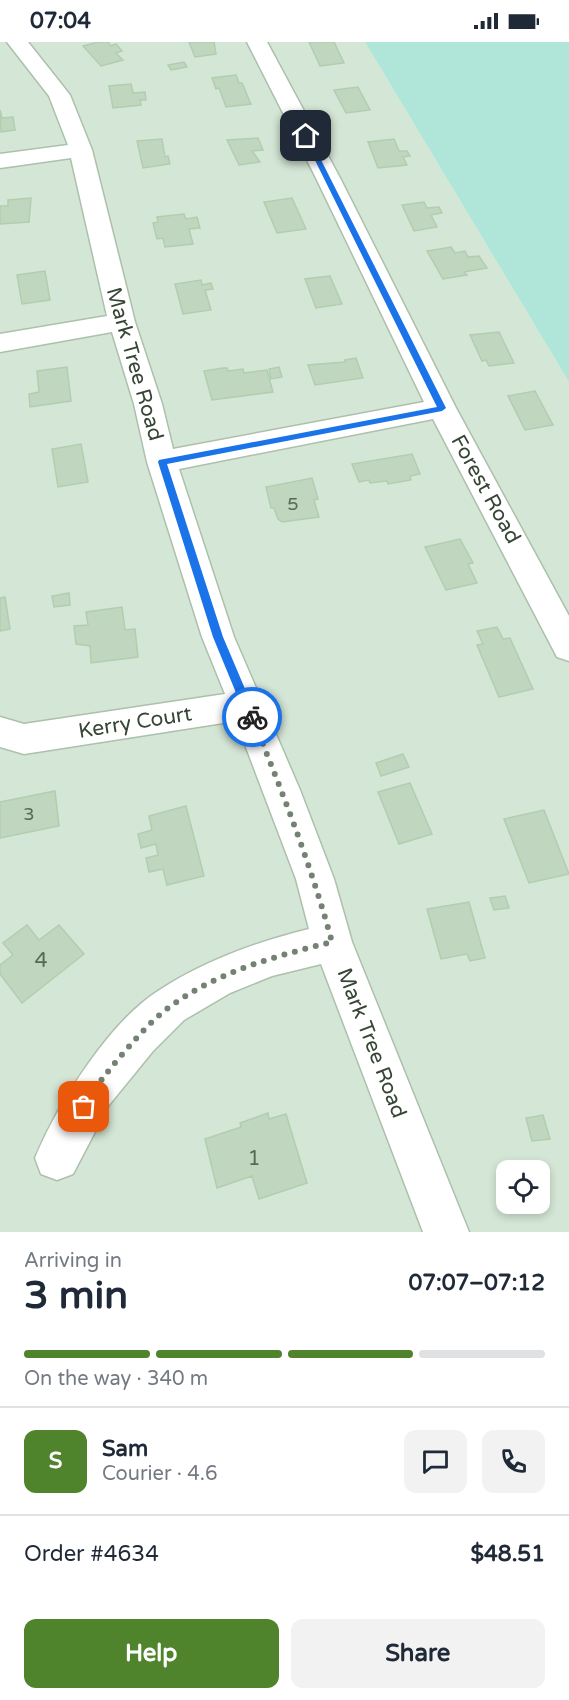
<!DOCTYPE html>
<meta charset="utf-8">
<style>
:root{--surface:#fff;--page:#f2f2f3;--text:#1f2937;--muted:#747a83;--line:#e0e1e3;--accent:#4f832c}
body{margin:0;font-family:"Varela Round",sans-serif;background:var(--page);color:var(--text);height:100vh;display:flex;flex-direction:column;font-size:22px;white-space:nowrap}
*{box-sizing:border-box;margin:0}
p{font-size:20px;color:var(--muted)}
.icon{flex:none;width:33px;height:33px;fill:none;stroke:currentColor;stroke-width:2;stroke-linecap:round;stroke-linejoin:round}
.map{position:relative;height:1190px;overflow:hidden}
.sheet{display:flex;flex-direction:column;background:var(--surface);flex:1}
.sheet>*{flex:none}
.fabs{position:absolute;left:496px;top:1118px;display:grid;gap:12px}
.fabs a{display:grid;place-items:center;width:54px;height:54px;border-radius:12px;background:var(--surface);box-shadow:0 3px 9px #0003;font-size:30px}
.pin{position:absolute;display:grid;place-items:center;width:51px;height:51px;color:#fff;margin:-26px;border-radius:12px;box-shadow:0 3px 9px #0006}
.courier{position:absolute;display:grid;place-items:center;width:60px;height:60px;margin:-30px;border:4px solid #1a73e8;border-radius:50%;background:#fff;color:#222;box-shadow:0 2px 8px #0007}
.head em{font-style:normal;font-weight:700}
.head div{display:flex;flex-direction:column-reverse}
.head{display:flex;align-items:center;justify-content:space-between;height:102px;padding:0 24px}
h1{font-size:39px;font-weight:700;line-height:45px}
.bar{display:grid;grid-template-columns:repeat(4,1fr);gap:9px 6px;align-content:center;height:72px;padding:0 24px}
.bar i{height:8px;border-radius:4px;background:var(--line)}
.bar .on{background:var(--accent)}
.bar p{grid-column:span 4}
.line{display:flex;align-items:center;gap:15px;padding:0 24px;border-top:2px solid var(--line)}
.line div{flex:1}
.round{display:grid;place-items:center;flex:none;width:63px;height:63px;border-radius:12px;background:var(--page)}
.action{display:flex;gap:12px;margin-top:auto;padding:12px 24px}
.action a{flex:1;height:69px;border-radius:12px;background:var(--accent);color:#fff;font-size:24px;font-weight:700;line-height:69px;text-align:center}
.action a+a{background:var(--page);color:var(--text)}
.status{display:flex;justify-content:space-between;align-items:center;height:42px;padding:0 30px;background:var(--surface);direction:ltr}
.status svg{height:16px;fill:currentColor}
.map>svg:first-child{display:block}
</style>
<div class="status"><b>07:04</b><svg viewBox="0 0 49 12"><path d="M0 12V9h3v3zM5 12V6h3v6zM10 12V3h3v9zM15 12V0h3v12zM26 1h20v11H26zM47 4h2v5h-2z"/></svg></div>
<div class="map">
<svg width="569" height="1190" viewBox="0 0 569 1190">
<rect width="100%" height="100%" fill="#e6f2e6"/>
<!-- residential -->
<path fill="#d4e6d5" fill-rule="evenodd" d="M0,0H365L569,340V1190H0ZM507,1128H540V1161H507Z"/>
<!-- green -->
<path fill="#b0e5da" d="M365,0H569V340Z"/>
<!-- building -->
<path fill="#c0d6bf" stroke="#b1ceaf" stroke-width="1.5" d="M99,0H108L111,4L116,2L122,9L116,11L123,18L101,24L83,4Z
M189,0H214L216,12L195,15Z
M309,0H334L344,21L320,24Z
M184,20L187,25L171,28L168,23Z
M236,33L239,41H242L251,62L226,65L219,46L216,47L212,36Z
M131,42L133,51L145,50L146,58H140L141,63L113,66L109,44Z
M358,45L370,68L346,71L334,48Z
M0,68L2,76L13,75L15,88L1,90Z
M258,96L263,108L252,109L260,120L239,123L227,98Z
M162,97L165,115L168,114L170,122L143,126L137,99Z
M394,97L399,109H407L410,114L403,115L407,123L378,126L368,100Z
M31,156L29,180L0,182V164H8V158Z
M292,156L306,187L277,191L264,160Z
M424,160L427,166L439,165L442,171L431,173L437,185L414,189L402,163Z
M184,172L186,177L197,175L200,186L189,187L193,202L165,205L163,196L157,197L153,181L158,180L157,175Z
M451,205L455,211L465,209L468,215L479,214L487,226L464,230L467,233L443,237L427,209Z
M45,229L50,258L22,262L17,233Z
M330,234L342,262L316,266L305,237Z
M201,238L202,243L211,241L213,247L205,248L211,268L183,272L175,242Z
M499,290L514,321L489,324L486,318L482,319L470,293Z
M356,316L363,336L315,343L308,323L345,320V318Z
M67,325L71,359L30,365L29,352L39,350L37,329Z
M279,325L282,335L271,337L269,327Z
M223,326H227L228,329L243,327L244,331L267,328L273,350L212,358L204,329Z
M535,349L553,383L525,388L508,354Z
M81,402L88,440L58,445L52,407Z
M412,412L420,432L410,434L411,438L388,442L387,439L370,441L369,438L359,440L352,422Z
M312,436L318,457L314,458L319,475L282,480L278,477L274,466H271L266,445Z
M460,497L473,521L468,522L477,541L446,548L425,505Z
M69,551L70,563L54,565L52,554Z
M5,555L10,587L0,589V556Z
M122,565L125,588L135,587L138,615L91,621L90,604L76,602L74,584L88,583L86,570Z
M497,585L503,597L510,596L533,647L499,655L477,603L483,602L477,589Z
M403,712L409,725L381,734L376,721Z
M410,741L432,792L399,802L378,750Z
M55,749L59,784L0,796V760Z
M186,764L204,834L167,843L163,827L149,830L146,816L158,813L156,802L141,806L138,792L152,788L149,774Z
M544,768L569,832L529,841L504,777Z
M505,854L509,866L494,868L490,856Z
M469,860L485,916L470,919L467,912L441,917L427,867Z
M27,883L39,898L59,883L84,912L22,961L0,932V923L13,913L3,901Z
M268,1071L269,1077L286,1072L307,1141L259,1157L252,1134L217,1146L205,1097L241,1085L240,1081Z
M543,1073L550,1097L532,1099L526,1076Z"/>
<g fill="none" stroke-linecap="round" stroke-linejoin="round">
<defs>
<path id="minor" d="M7,0H28L70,53L92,108L135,280L162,362L173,407L424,360L316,136L247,0H267L340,136L456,366L569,574V619L557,615L433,377L179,427L234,595L300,748L334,837L352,900L469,1190H423L321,922L272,934L230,951L184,978L153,1009L109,1063L73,1132L57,1138L41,1132L35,1116C57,1063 109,980 158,949C204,919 256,900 309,887L296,837L236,679L24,712L0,705V675L24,682L225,652L202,595L147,420L134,362L112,290L0,310V292L107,274L71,116L0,126V112L68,103L49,54Z"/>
</defs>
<!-- minor casing -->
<use href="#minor" stroke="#acc0ac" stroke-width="3"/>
<!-- minor -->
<use href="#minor" fill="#fff" fill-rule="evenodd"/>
</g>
<!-- route -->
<path fill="#1a73e8" d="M306,92L309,94L446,366L442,369L167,422L223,595L257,675L252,680L246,675L213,595L158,420L159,418L437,365L303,94Z"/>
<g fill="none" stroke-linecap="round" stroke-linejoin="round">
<!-- done -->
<path stroke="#748273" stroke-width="6" stroke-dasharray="0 10.8" d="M84,1065C94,1046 106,1032 119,1016C135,998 151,978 171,964C219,929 276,914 332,900C311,823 282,749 252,675"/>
</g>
<g text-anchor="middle" stroke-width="5" stroke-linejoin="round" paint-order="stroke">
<!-- number labels -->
<g font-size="18" fill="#586958">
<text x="293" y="468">5</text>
<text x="29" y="778">3</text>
</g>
<!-- street labels -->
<g font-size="21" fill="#364535" stroke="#fff">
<text transform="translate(135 322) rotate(74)" y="7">Mark Tree Road</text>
<text transform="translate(486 447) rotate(61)" y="7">Forest Road</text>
<text transform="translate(135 680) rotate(-9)" y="7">Kerry Court</text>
<text transform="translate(372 1001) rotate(69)" y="7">Mark Tree Road</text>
</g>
<!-- near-number labels -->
<g font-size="21" fill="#586958">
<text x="41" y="925">4</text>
<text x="254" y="1123">1</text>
</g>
</g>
</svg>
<div class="fabs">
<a><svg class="icon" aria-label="locate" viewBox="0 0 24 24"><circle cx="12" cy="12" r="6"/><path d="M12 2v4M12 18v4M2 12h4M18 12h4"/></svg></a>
</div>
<div class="pin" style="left:84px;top:1065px;background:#ea580c"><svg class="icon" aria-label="bag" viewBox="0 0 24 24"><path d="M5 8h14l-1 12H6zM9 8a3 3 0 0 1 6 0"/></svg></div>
<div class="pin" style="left:306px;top:94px;background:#1f2937"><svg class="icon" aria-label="home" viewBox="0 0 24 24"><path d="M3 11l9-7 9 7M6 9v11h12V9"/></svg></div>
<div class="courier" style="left:252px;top:675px"><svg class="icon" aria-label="bike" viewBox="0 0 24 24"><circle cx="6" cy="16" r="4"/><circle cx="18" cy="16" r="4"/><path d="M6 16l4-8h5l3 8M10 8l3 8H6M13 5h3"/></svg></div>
</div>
<section class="sheet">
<div class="head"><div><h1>3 min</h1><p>Arriving in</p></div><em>07:07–07:12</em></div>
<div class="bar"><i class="on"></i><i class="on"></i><i class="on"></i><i></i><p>On the way · 340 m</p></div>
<div class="line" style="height:108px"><b class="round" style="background:var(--accent);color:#fff">S</b><div><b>Sam</b><p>Courier · 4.6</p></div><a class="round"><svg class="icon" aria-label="chat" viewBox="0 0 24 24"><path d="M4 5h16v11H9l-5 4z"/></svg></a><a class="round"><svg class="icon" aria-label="phone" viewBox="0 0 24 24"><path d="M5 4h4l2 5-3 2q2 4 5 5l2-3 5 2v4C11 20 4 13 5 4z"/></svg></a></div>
<div class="line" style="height:78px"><div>Order #4634</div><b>$48.51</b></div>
<div class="action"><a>Help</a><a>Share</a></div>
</section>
